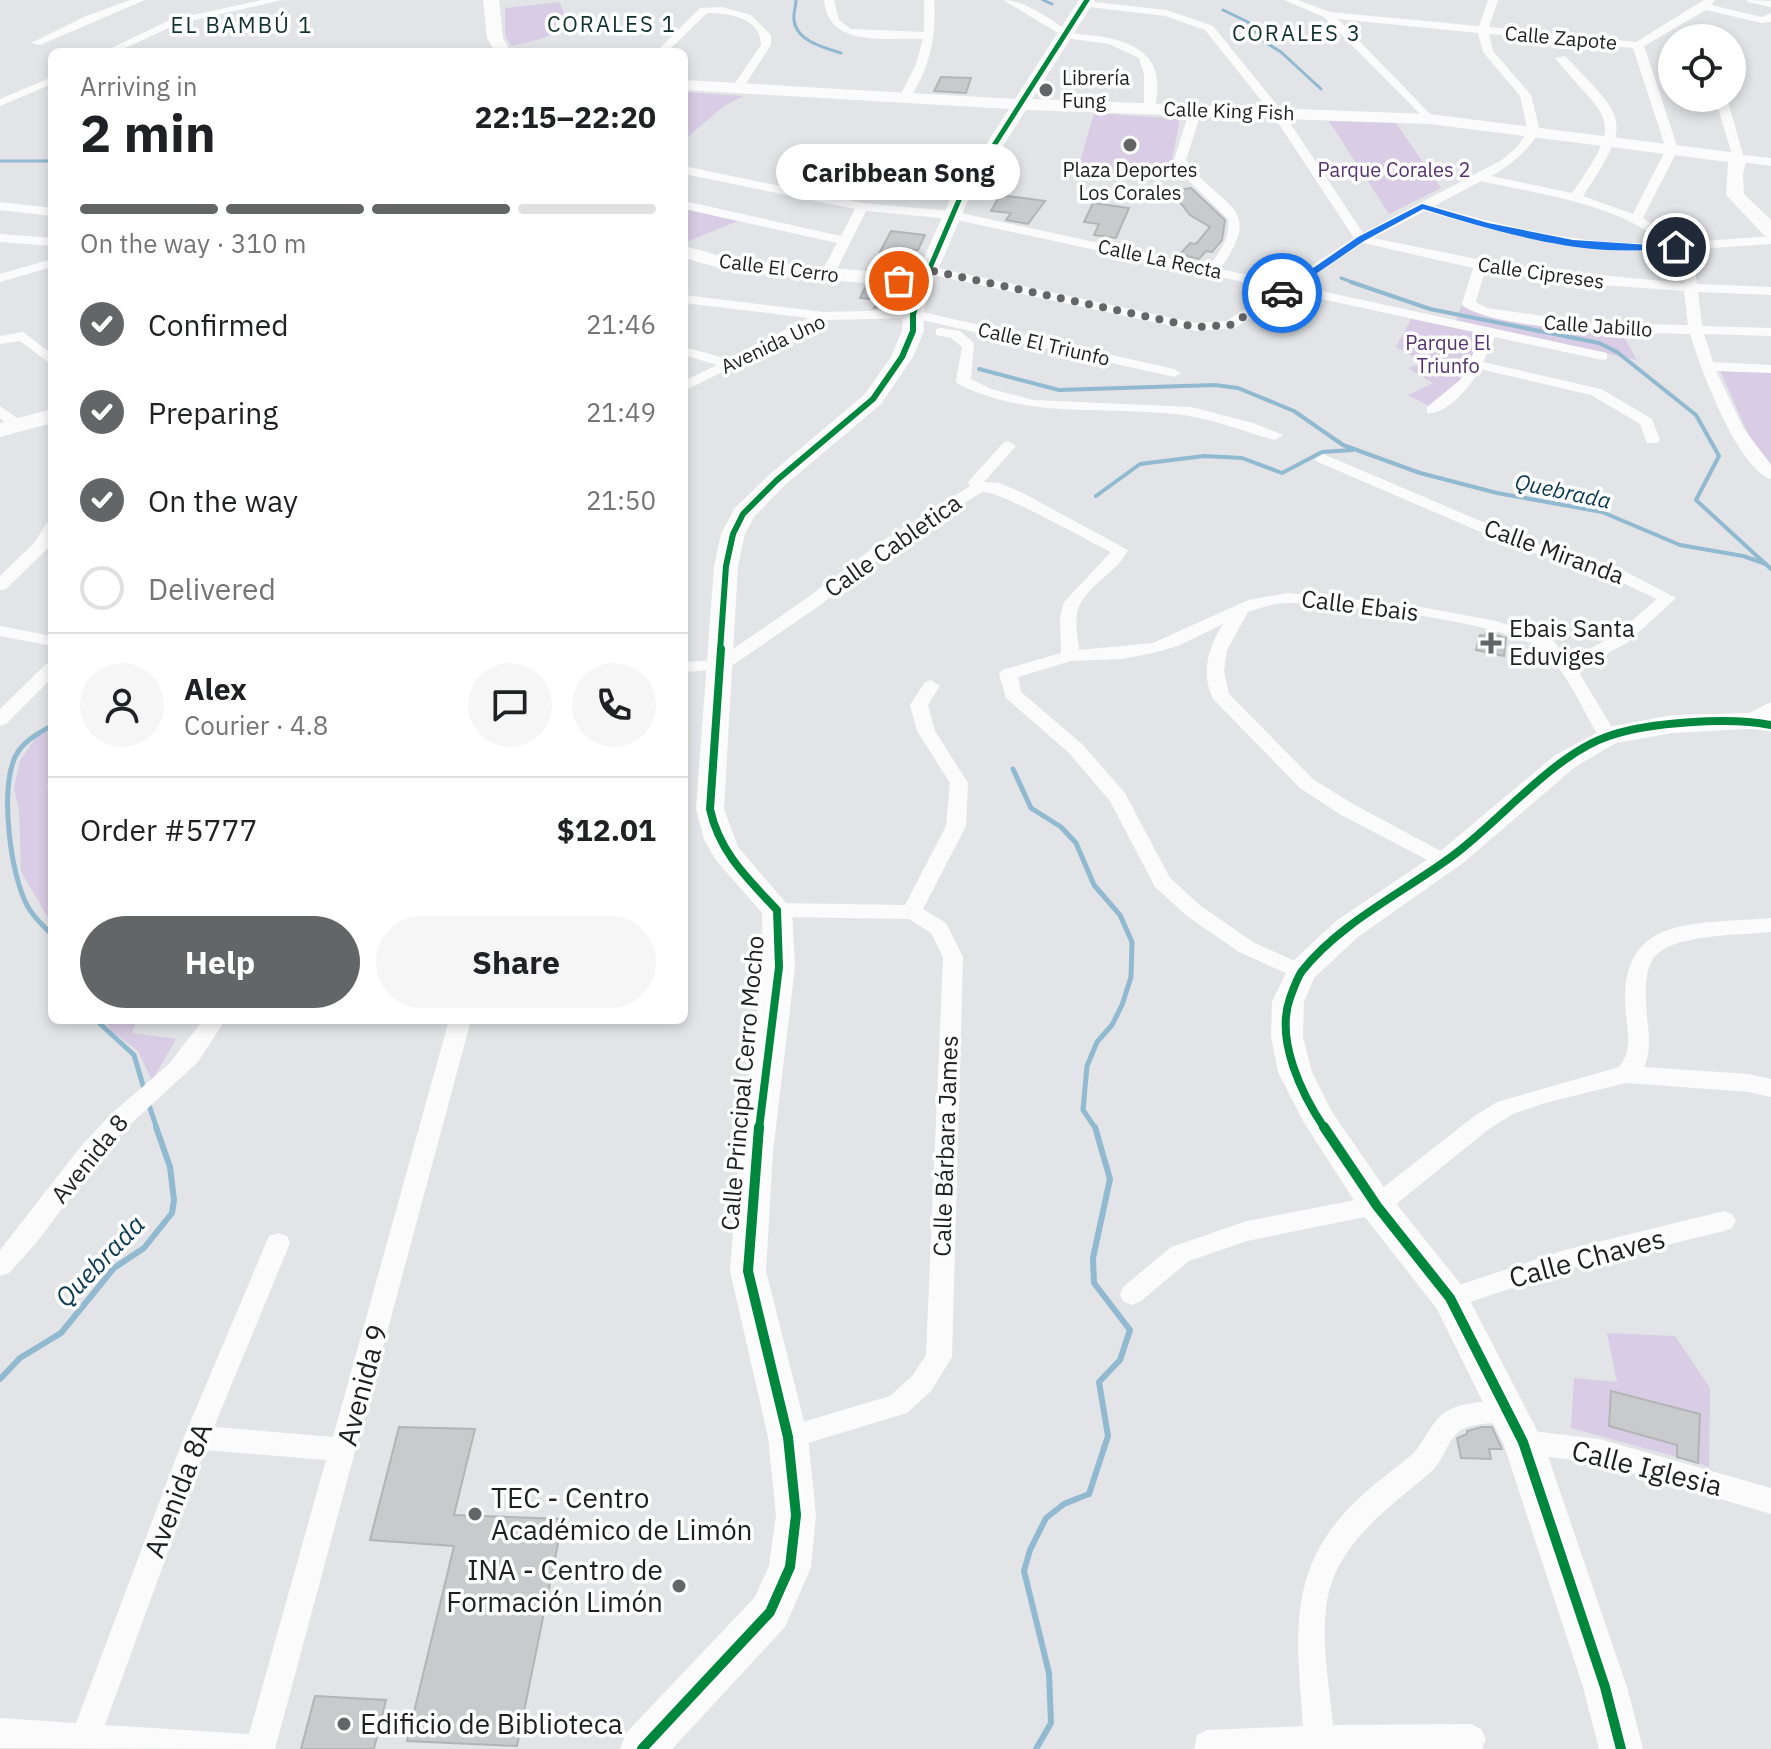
<!DOCTYPE html>
<meta charset="utf-8">
<style>
:root{--surface:#fff;--page:#f6f6f6;--text:#202124;--muted:#757577;--line:#e0e0e0;--accent:#636567}
body{margin:0;font-family:"IBM Plex Sans",sans-serif;background:var(--page);color:var(--text);height:100vh;display:flex;flex-direction:column;font-size:30px;white-space:nowrap}
*{box-sizing:border-box;margin:0}
p{font-size:26px;color:var(--muted)}
.icon{flex:none;width:44px;height:44px;fill:none;stroke:currentColor;stroke-width:2;stroke-linecap:round;stroke-linejoin:round}
.map{position:relative;flex:1;overflow:hidden}
.sheet{position:absolute;left:48px;top:48px;width:640px;height:976px;display:flex;flex-direction:column;background:var(--surface);border-radius:12px;box-shadow:0 4px 12px #0003}
.sheet>*{flex:none}
.fabs{position:absolute;left:1658px;top:24px;display:grid;gap:16px}
.fabs a{display:grid;place-items:center;width:88px;height:88px;border-radius:50%;background:var(--surface);box-shadow:0 4px 12px #0003;font-size:40px}
.pin{position:absolute;display:grid;place-items:center;width:68px;height:68px;color:#fff;margin:-34px;border:4px solid #fff;border-radius:50%;box-shadow:0 2px 8px #0007}
.courier{position:absolute;display:grid;place-items:center;width:80px;height:80px;margin:-40px;border:6px solid #1a73e8;border-radius:50%;background:#fff;color:#222;box-shadow:0 2px 10px #0007}
.bubble{position:absolute;height:56px;border-radius:28px;background:var(--surface);box-shadow:0 4px 12px #0003;font-size:26px;font-weight:800;line-height:56px;text-align:center}
.overview em{font-style:normal;font-weight:800}
.overview div{display:flex;flex-direction:column-reverse}
.overview{display:flex;align-items:center;justify-content:space-between;height:136px;padding:0 32px}
h1{font-size:52px;font-weight:800;line-height:60px}
.bar{display:grid;grid-template-columns:repeat(4,1fr);gap:12px 8px;align-content:center;height:96px;padding:0 32px}
.bar i{height:10px;border-radius:6px;background:var(--line)}
.bar .on{background:var(--accent)}
.bar p{grid-column:span 4}
.line{display:flex;align-items:center;gap:20px;padding:0 32px;border-top:2px solid var(--line)}
.line div{flex:1}
.round{display:grid;place-items:center;flex:none;width:84px;height:84px;border-radius:42px;background:var(--page)}
ol{padding:0 32px;list-style:none}
li{display:flex;align-items:center;gap:24px;height:88px}
li p{margin-inline-start:auto}
li .icon{padding:8px;border-radius:50%;background:var(--accent);color:#fff;stroke-width:4}
li:last-child{color:var(--muted)}
li i{width:44px;height:44px;border:4px solid var(--line);border-radius:50%}
.cta{display:flex;gap:16px;margin-top:auto;padding:16px 32px}
.cta a{flex:1;height:92px;border-radius:48px;background:var(--accent);color:#fff;font-size:32px;font-weight:800;line-height:92px;text-align:center}
.cta a+a{background:var(--page);color:var(--text)}
.map>svg:first-child{display:block}
</style>
<div class="map">
<svg width="1771" height="1749" viewBox="0 0 1771 1749">
<rect width="100%" height="100%" fill="#e2e4e7"/>
<!-- green -->
<path fill="#d8cde4" d="M559,2C579,35 536,40 512,46L505,36V8Z
M684,92L743,96L724,106L684,140Z
M1094,113L1180,119L1168,179L1077,172Z
M1329,121L1396,123L1441,188L1389,214Z
M684,208L740,220L684,243Z
M1461,306C1499,326 1577,330 1621,332L1637,360L1456,321Z
M1411,319L1485,334L1461,382L1432,408L1408,395L1433,383L1408,368L1424,363L1396,347Z
M1720,370L1771,372V464L1749,436Z
M52,730V780L46,787L52,789V924L21,872L19,810L14,788L20,761L36,737Z
M104,1020H137L132,1033L176,1039L152,1081L138,1051L112,1031Z
M1607,1333L1675,1336L1710,1388L1709,1467L1698,1463L1699,1414L1611,1391L1609,1426L1677,1445V1457L1571,1428L1574,1378L1617,1382Z"/>
<g fill="none" stroke-linecap="round" stroke-linejoin="round">
<!-- stream-far3 -->
<path stroke="#91b9cf" stroke-width="3" d="M796,0C796,6 793,14 794,20C796,41 825,48 841,53
M1043,0L1052,4
M1223,10L1248,22L1263,41L1281,52L1321,89
M0,161H52
M1341,278L1357,284"/>
<!-- stream-far2 -->
<path stroke="#91b9cf" stroke-width="4" d="M1351,282L1430,309L1599,343L1617,352L1696,415L1719,456L1696,500L1771,569
M979,369L1059,390L1215,385L1238,388L1294,411L1343,445L1420,473L1497,493L1602,512L1680,545L1743,556L1766,564
M1096,496L1140,464L1204,456L1242,458L1282,473L1322,452L1353,450"/>
<!-- stream-far1 -->
<path stroke="#91b9cf" stroke-width="5" d="M52,726C38,733 22,742 15,757C0,791 10,875 28,907C34,918 44,926 52,935
M1013,769L1031,808L1061,827L1076,843L1094,885L1120,915L1132,942L1131,977L1122,1005L1112,1025L1097,1042L1087,1066L1083,1110L1096,1129
M96,1020L134,1055L145,1092
M148,1102L157,1129"/>
<!-- stream -->
<path stroke="#91b9cf" stroke-width="6" d="M0,1379L20,1358L61,1333L114,1268L144,1248L172,1213L174,1200L170,1167L156,1127
M1036,1749L1051,1723L1049,1673L1024,1571L1030,1550L1046,1518L1064,1504L1089,1494L1108,1436L1099,1382L1120,1360L1130,1330L1094,1283L1093,1258L1110,1179L1095,1127"/>
</g>
<!-- building -->
<path fill="#c8cacc" stroke="#b3b4b6" stroke-width="2" d="M941,77L971,78L966,93L934,91Z
M1191,188L1225,220L1222,240L1212,252L1206,251L1199,259L1180,254L1190,243L1196,244L1210,227L1190,215L1171,191Z
M1000,195L1045,201L1028,224L1006,220L1011,213L991,211Z
M1093,203L1129,208L1116,238L1094,235L1099,224L1084,222Z
M891,231L925,235L918,250H913L908,259L889,257L891,253L880,252Z
M866,286L907,290L902,307L874,308L878,300L860,298Z
M1486,632L1506,638L1504,656L1476,650L1480,635L1485,636Z
M1611,1391L1700,1414L1698,1463L1677,1457V1445L1609,1426Z
M399,1427L475,1429L454,1515L563,1519L517,1746L407,1741L454,1546L370,1540Z
M1482,1427H1492L1502,1449H1489L1491,1459L1461,1458L1457,1438L1467,1434V1431Z
M315,1696L386,1700L374,1749H301Z"/>
<g fill="none" stroke-linecap="round" stroke-linejoin="round">
<!-- street -->
<path fill="#fbfbfb" fill-rule="evenodd" d="M130,0H145L40,45L31,43L86,16Z
M262,0H282L177,24L117,52H103L170,20Z
M824,0H834L839,20L851,29L924,32V0H934C937,39 929,69 908,102L898,100L916,64L923,39C887,37 828,49 824,0Z
M1003,0C1027,0 1049,20 1069,31C1075,35 1089,35 1098,36C1143,43 1167,62 1154,110L1144,108V74L1139,58L1109,44L1058,37V33Z
M1284,0H1298L1330,12L1479,26L1488,0H1498L1489,27L1636,42L1704,0H1715L1711,5L1762,17L1771,13V22L1762,23L1706,10L1644,46L1678,149L1643,218L1679,243L1771,236V244L1685,250L1695,268L1697,284L1771,287V295L1698,292L1702,326L1771,328V336L1704,334L1713,362L1771,365V373L1716,371L1744,429L1771,465V479C1737,468 1700,367 1690,334C1646,333 1489,331 1462,304L1473,268L1363,243L1298,286L1607,353V359L1602,360L1495,337L1483,362L1601,389L1652,419L1660,440L1657,443H1647L1640,424L1591,395L1480,369C1472,385 1446,416 1427,413V407L1460,380L1483,334L1289,292L1235,328L1196,331L928,274L921,270L928,266L1196,323L1227,321L1275,289L952,219L866,211L834,275L827,279L820,275L837,243L684,209V201L841,236L855,209L684,174V166L862,203L952,211L1209,267C1220,251 1230,239 1228,219L1187,179L1174,160L1190,109L1196,106L1202,109L1186,160C1219,209 1267,203 1220,269L1285,283L1354,238L1273,115L1205,30L1165,16L1080,6L1079,4L1084,1L1167,10L1213,26L1282,111L1363,233L1502,160L1517,147L1528,131L1520,96L1483,52L1478,33L1338,19L1433,117L1435,119L1429,123L1324,17ZM1489,34L1633,48L1666,149L1633,214L1583,196C1634,119 1626,120 1565,56L1555,58C1608,123 1627,115 1572,193L1491,176C1513,164 1526,152 1540,131L1531,95L1493,51ZM1481,181C1542,195 1614,203 1664,243C1584,246 1510,228 1434,206ZM1425,211C1506,235 1586,254 1672,251L1681,268L1684,283L1516,267L1373,238ZM1485,270L1589,284L1684,291L1688,325L1593,323L1487,308L1476,302Z
M1747,0L1771,1V7L1748,2Z
M722,7L751,15L771,35V45L741,91L737,92L731,89L761,45C761,18 729,13 707,13L667,52H656L700,8Z
M52,77V84L0,106V99Z
M1715,98H1727L1743,155L1771,158V166L1734,161Z
M0,202L52,208V216L0,210Z
M0,234L52,238V246L0,242Z
M52,259V267L0,282V274Z
M684,295L824,312L913,310L1174,369L1181,373L1174,377L913,318L827,320L684,391V381L717,365L684,355V347L728,359L809,318L684,303Z
M941,328L960,331L974,343L971,379L991,389L1034,400L1191,407L1253,423L1283,435L1275,440C1241,431 1209,417 1174,414C1099,406 1028,419 958,384L956,381L962,347L951,338L936,335V329Z
M23,332L52,354V365L20,341L0,344V336Z
M0,406L24,423V429H14L0,418Z
M1008,441L1016,446L984,482L999,483L1021,492L1128,550C1117,574 1083,586 1077,613C1075,625 1078,638 1079,650L1153,643L1248,600L1288,593L1410,605L1496,621L1553,641L1570,659L1614,636L1657,599L1603,574L1518,548L1318,462L1315,459L1323,454L1530,542L1615,566L1676,598L1627,643L1577,669L1617,736L1608,742L1601,740C1584,713 1565,667 1542,650C1504,621 1341,603 1290,603C1275,603 1262,607 1248,612L1227,650L1224,671L1229,694L1314,780L1355,805L1450,856L1453,861L1450,866L1443,868L1341,815L1300,788L1214,700C1200,675 1208,647 1223,624L1178,646L1153,653L1122,659L1071,661L1018,677L1021,692L1082,744L1125,793L1170,878L1201,906L1253,942L1308,967L1312,972L1308,977L1301,980L1239,952L1187,916L1155,887L1110,801L1068,752L1006,698L999,674L1002,670L1061,653L1060,617L1064,602L1111,552C1088,541 999,490 982,492L894,547L819,606L727,669L684,672V662L717,660L807,598L882,541L970,486L968,482L1003,443Z
M52,522V542L48,548L6,589L0,590V576L35,542L46,524Z
M0,626L52,636V646L0,636Z
M52,663V678L6,724L0,726V709L46,664Z
M931,680L940,686L928,705L935,731L968,783L966,826L923,909L946,923L963,957L952,1357L931,1391L907,1413L788,1449L779,1445L775,1437L779,1429L890,1396L913,1375L926,1355L943,957L931,933L909,919L777,917L770,915L767,910L770,905L777,903L905,905L946,826L950,783L917,731L910,705L925,682Z
M1771,918V932C1741,935 1679,934 1657,954C1646,964 1645,986 1646,1000C1646,1025 1654,1044 1644,1067L1749,1074L1771,1079V1097L1749,1092L1626,1083L1545,1103L1513,1114L1489,1129L1385,1213L1247,1241L1189,1261L1141,1301L1132,1305L1123,1301L1120,1294L1123,1287L1171,1247L1247,1221L1371,1197L1473,1117L1497,1102L1619,1067C1632,1051 1628,1035 1626,1015C1616,912 1696,925 1771,918Z
M203,1020H225L198,1062L112,1141L37,1242L9,1273L0,1276V1250L82,1145L111,1114L169,1064Z
M449,1020H471L275,1749L0,1748V1718L76,1723L184,1437L266,1243L269,1236L278,1233L287,1236L290,1243L214,1427L333,1437ZM205,1450L326,1460L249,1734L105,1725Z
M1724,1211L1732,1214L1736,1221L1732,1228L1724,1231L1565,1270L1450,1309L1441,1305L1438,1298L1441,1291L1565,1250Z
M1508,1399L1517,1403L1521,1411L1517,1419C1501,1425 1479,1421 1463,1429C1448,1436 1444,1461 1431,1472C1393,1504 1342,1540 1329,1591C1319,1633 1329,1682 1333,1725L1471,1724L1481,1729L1486,1739L1482,1749H1194L1197,1735L1207,1730L1303,1726C1297,1639 1285,1571 1354,1503C1371,1486 1392,1471 1410,1456C1422,1446 1425,1434 1435,1422C1451,1400 1483,1403 1508,1399Z
M1523,1430L1599,1439L1771,1488V1514L1599,1463L1523,1454L1514,1450L1510,1442L1514,1434Z"/>
<!-- secondary -->
<path fill="#fbfbfb" fill-rule="evenodd" d="M483,0H499L503,38L511,52H495L487,38Z
M1079,0H1095L1032,99L1429,114L1738,153L1747,158L1743,174L1744,194L1771,220V237L1764,235L1726,195L1728,162L1429,124L1026,110L968,200L933,282L923,314L924,331L913,357L881,404L785,485L754,517L745,534L738,566L724,809L738,847L792,910L795,967L773,1152L766,1271L808,1437L816,1515L811,1567L785,1627L672,1749H620L626,1733L755,1597L769,1566L776,1515L768,1437L730,1271L739,1152L763,967L762,913L715,859L704,839L696,809L714,566L721,534L734,509L769,475L865,394L891,357L902,331L903,314L911,287L734,272L684,258V246L735,260L916,275L950,200L1009,109L684,90V80L1015,99Z
M52,409V423L0,437V423Z
M1771,702V724L1765,728L1673,733L1616,743L1575,767L1463,863L1358,937L1314,978L1304,1002L1303,1037L1312,1072L1332,1112L1390,1196L1463,1287L1543,1442L1627,1687L1643,1749H1599L1583,1687L1504,1445L1437,1309L1364,1216L1303,1121L1278,1072L1271,1037L1272,1002L1290,964L1336,921L1443,849L1555,755L1608,727L1673,715L1749,713Z"/>
<defs>
<path id="cycleway-far3" d="M923,284L959,200L1087,0"/>
<path id="cycleway-far2" d="M720,651L726,566L733,534L743,514L777,480L873,399L902,357L913,331V314L923,282"/>
<path id="cycleway-far1" d="M721,649L710,809C719,852 748,879 777,910L779,967L759,1129
M1325,1129C1302,1095 1275,1040 1290,998C1293,990 1297,978 1302,971C1340,923 1402,893 1451,857C1498,823 1554,754 1609,736C1649,722 1730,717 1771,725"/>
<path id="cycleway" d="M1324,1127L1377,1206L1450,1298L1523,1442L1605,1687L1621,1749
M642,1749L770,1612L790,1567L796,1515L788,1437L748,1271L759,1127"/>
</defs>
<!-- cycleway-far3 casing -->
<use href="#cycleway-far3" stroke="#fff" stroke-width="8"/>
<!-- cycleway-far2 casing -->
<use href="#cycleway-far2" stroke="#fff" stroke-width="10"/>
<!-- cycleway-far1 casing -->
<use href="#cycleway-far1" stroke="#fff" stroke-width="13"/>
<!-- cycleway casing -->
<use href="#cycleway" stroke="#fff" stroke-width="15"/>
<!-- cycleway-far3 -->
<use href="#cycleway-far3" stroke="#00873e" stroke-width="5"/>
<!-- cycleway-far2 -->
<use href="#cycleway-far2" stroke="#00873e" stroke-width="6"/>
<!-- cycleway-far1 -->
<use href="#cycleway-far1" stroke="#00873e" stroke-width="8"/>
<!-- cycleway -->
<use href="#cycleway" stroke="#00873e" stroke-width="10"/>
</g>
<!-- route -->
<path fill="#1a73e8" d="M1422,204L1488,223L1573,240L1680,247L1676,250C1653,250 1630,251 1607,250C1545,246 1482,227 1423,209L1364,241L1285,295L1277,293L1358,237Z"/>
<g fill="none" stroke-linecap="round" stroke-linejoin="round">
<!-- done -->
<path stroke="#636567" stroke-width="8" stroke-dasharray="0 14.4" d="M899,281L923,282L928,270L1196,327L1230,325L1282,293"/>
</g>
<!-- markers -->
<g fill="#636567" stroke="#fff" stroke-width="3">
<circle cx="1046" cy="90" r="8"/>
<circle cx="1130" cy="145" r="8"/>
<path d="M1487 631h8v8h8v8h-8v8h-8v-8h-8v-8h8z"/>
<circle cx="475" cy="1514" r="8"/>
<circle cx="679" cy="1586" r="8"/>
<circle cx="344" cy="1724" r="8"/>
</g>
<g text-anchor="middle" stroke-width="7" stroke-linejoin="round" paint-order="stroke">
<!-- far-street labels -->
<g font-size="20" fill="#1f2022" stroke="#fff">
<text transform="translate(1561 38) rotate(5)" y="7">Calle Zapote</text>
<text transform="translate(1229 111) rotate(2)" y="7">Calle King Fish</text>
<text transform="translate(1160 259) rotate(12)" y="7">Calle La Recta</text>
<text transform="translate(779 268) rotate(7)" y="7">Calle El Cerro</text>
<text transform="translate(1541 273) rotate(8)" y="7">Calle Cipreses</text>
<text transform="translate(1598 326) rotate(4)" y="7">Calle Jabillo</text>
<text transform="translate(773 344) rotate(-25)" y="7">Avenida Uno</text>
<text transform="translate(1044 344) rotate(13)" y="7">Calle El Triunfo</text>
</g>
<!-- far-poi labels -->
<g font-size="20" fill="#1f2022" stroke="#fff" text-anchor="start">
<text x="1062" y="85">Librería<tspan x="1062" dy="23">Fung</tspan></text>
<text x="1130" y="177" text-anchor="middle">Plaza Deportes<tspan x="1130" dy="23">Los Corales</tspan></text>
</g>
<!-- far-park labels -->
<g font-size="20" fill="#57336f" stroke="#fff">
<text x="1394" y="177">Parque Corales 2</text>
<text x="1448" y="350">Parque El<tspan x="1448" dy="23">Triunfo</tspan></text>
</g>
<!-- far-neighbourhood labels -->
<g font-size="22" letter-spacing="2" fill="#12332c" stroke="#fff">
<text x="612" y="32">CORALES 1</text>
<text x="242" y="33">EL BAMBÚ 1</text>
<text x="1297" y="41">CORALES 3</text>
</g>
<!-- far-water labels -->
<g font-size="22" font-style="italic" fill="#0b3a51" stroke="#fff">
<text transform="translate(1563 491) rotate(12)" y="8">Quebrada</text>
</g>
<!-- street labels -->
<g font-size="24" fill="#1f2022" stroke="#fff">
<text transform="translate(893 546) rotate(-35)" y="8">Calle Cabletica</text>
<text transform="translate(1554 552) rotate(20)" y="8">Calle Miranda</text>
<text transform="translate(1360 606) rotate(7)" y="8">Calle Ebais</text>
<text transform="translate(743 1083) rotate(-85)" y="8">Calle Principal Cerro Mocho</text>
<text transform="translate(946 1146) rotate(-88)" y="8">Calle Bárbara James</text>
<text transform="translate(90 1159) rotate(-51)" y="8">Avenida 8</text>
</g>
<!-- poi labels -->
<g font-size="24" fill="#1f2022" stroke="#fff" text-anchor="start">
<text x="1509" y="637">Ebais Santa<tspan x="1509" dy="28">Eduviges</tspan></text>
</g>
<!-- water labels -->
<g font-size="26" font-style="italic" fill="#0b3a51" stroke="#fff">
<text transform="translate(100 1261) rotate(-46)" y="9">Quebrada</text>
</g>
<!-- near-street labels -->
<g font-size="28" fill="#1f2022" stroke="#fff">
<text transform="translate(1587 1258) rotate(-15)" y="10">Calle Chaves</text>
<text transform="translate(362 1385) rotate(-75)" y="10">Avenida 9</text>
<text transform="translate(1647 1468) rotate(14)" y="10">Calle Iglesia</text>
<text transform="translate(178 1490) rotate(-69)" y="10">Avenida 8A</text>
</g>
<!-- near-poi labels -->
<g font-size="28" fill="#1f2022" stroke="#fff" text-anchor="start">
<text x="491" y="1508">TEC - Centro<tspan x="491" dy="32">Académico de Limón</tspan></text>
<text x="663" y="1580" text-anchor="end">INA - Centro de<tspan x="663" dy="32">Formación Limón</tspan></text>
<text x="360" y="1734">Edificio de Biblioteca</text>
</g>
</g>
</svg>
<div class="fabs">
<a><svg class="icon" aria-label="locate" viewBox="0 0 24 24"><circle cx="12" cy="12" r="6"/><path d="M12 2v4M12 18v4M2 12h4M18 12h4"/></svg></a>
</div>
<div class="pin" style="left:899px;top:281px;background:#ea580c"><svg class="icon" aria-label="bag" viewBox="0 0 24 24"><path d="M5 8h14l-1 12H6zM9 8a3 3 0 0 1 6 0"/></svg></div>
<div class="pin" style="left:1676px;top:247px;background:#1f2937"><svg class="icon" aria-label="home" viewBox="0 0 24 24"><path d="M3 11l9-7 9 7M6 9v11h12V9"/></svg></div>
<div class="courier" style="left:1282px;top:293px"><svg class="icon" aria-label="car" viewBox="0 0 24 24"><path d="M5 17H2v-5l4-1 3-4h7l3 4 3 1v5h-3M9 17h6M6 11h13"/><circle cx="7" cy="17" r="2"/><circle cx="17" cy="17" r="2"/></svg></div>
<div class="bubble" style="left:776px;top:144px;width:244px">Caribbean Song</div>
<section class="sheet">
<div class="overview"><div><h1>2 min</h1><p>Arriving in</p></div><em>22:15–22:20</em></div>
<div class="bar"><i class="on"></i><i class="on"></i><i class="on"></i><i></i><p>On the way · 310 m</p></div>
<ol>
<li><svg class="icon" aria-label="check" viewBox="0 0 24 24"><path d="M5 12l5 5 9-10"/></svg>Confirmed<p>21:46</p></li>
<li><svg class="icon" aria-label="check" viewBox="0 0 24 24"><path d="M5 12l5 5 9-10"/></svg>Preparing<p>21:49</p></li>
<li><svg class="icon" aria-label="check" viewBox="0 0 24 24"><path d="M5 12l5 5 9-10"/></svg>On the way<p>21:50</p></li>
<li><i></i>Delivered</li>
</ol>
<div class="line" style="height:144px"><a class="round"><svg class="icon" aria-label="person" viewBox="0 0 24 24"><circle cx="12" cy="8" r="4"/><path d="M4 21q1-7 8-7t8 7"/></svg></a><div><b>Alex</b><p>Courier · 4.8</p></div><a class="round"><svg class="icon" aria-label="chat" viewBox="0 0 24 24"><path d="M4 5h16v11H9l-5 4z"/></svg></a><a class="round"><svg class="icon" aria-label="phone" viewBox="0 0 24 24"><path d="M5 4h4l2 5-3 2q2 4 5 5l2-3 5 2v4C11 20 4 13 5 4z"/></svg></a></div>
<div class="line" style="height:104px"><div>Order #5777</div><b>$12.01</b></div>
<div class="cta"><a>Help</a><a>Share</a></div>
</section>
</div>
